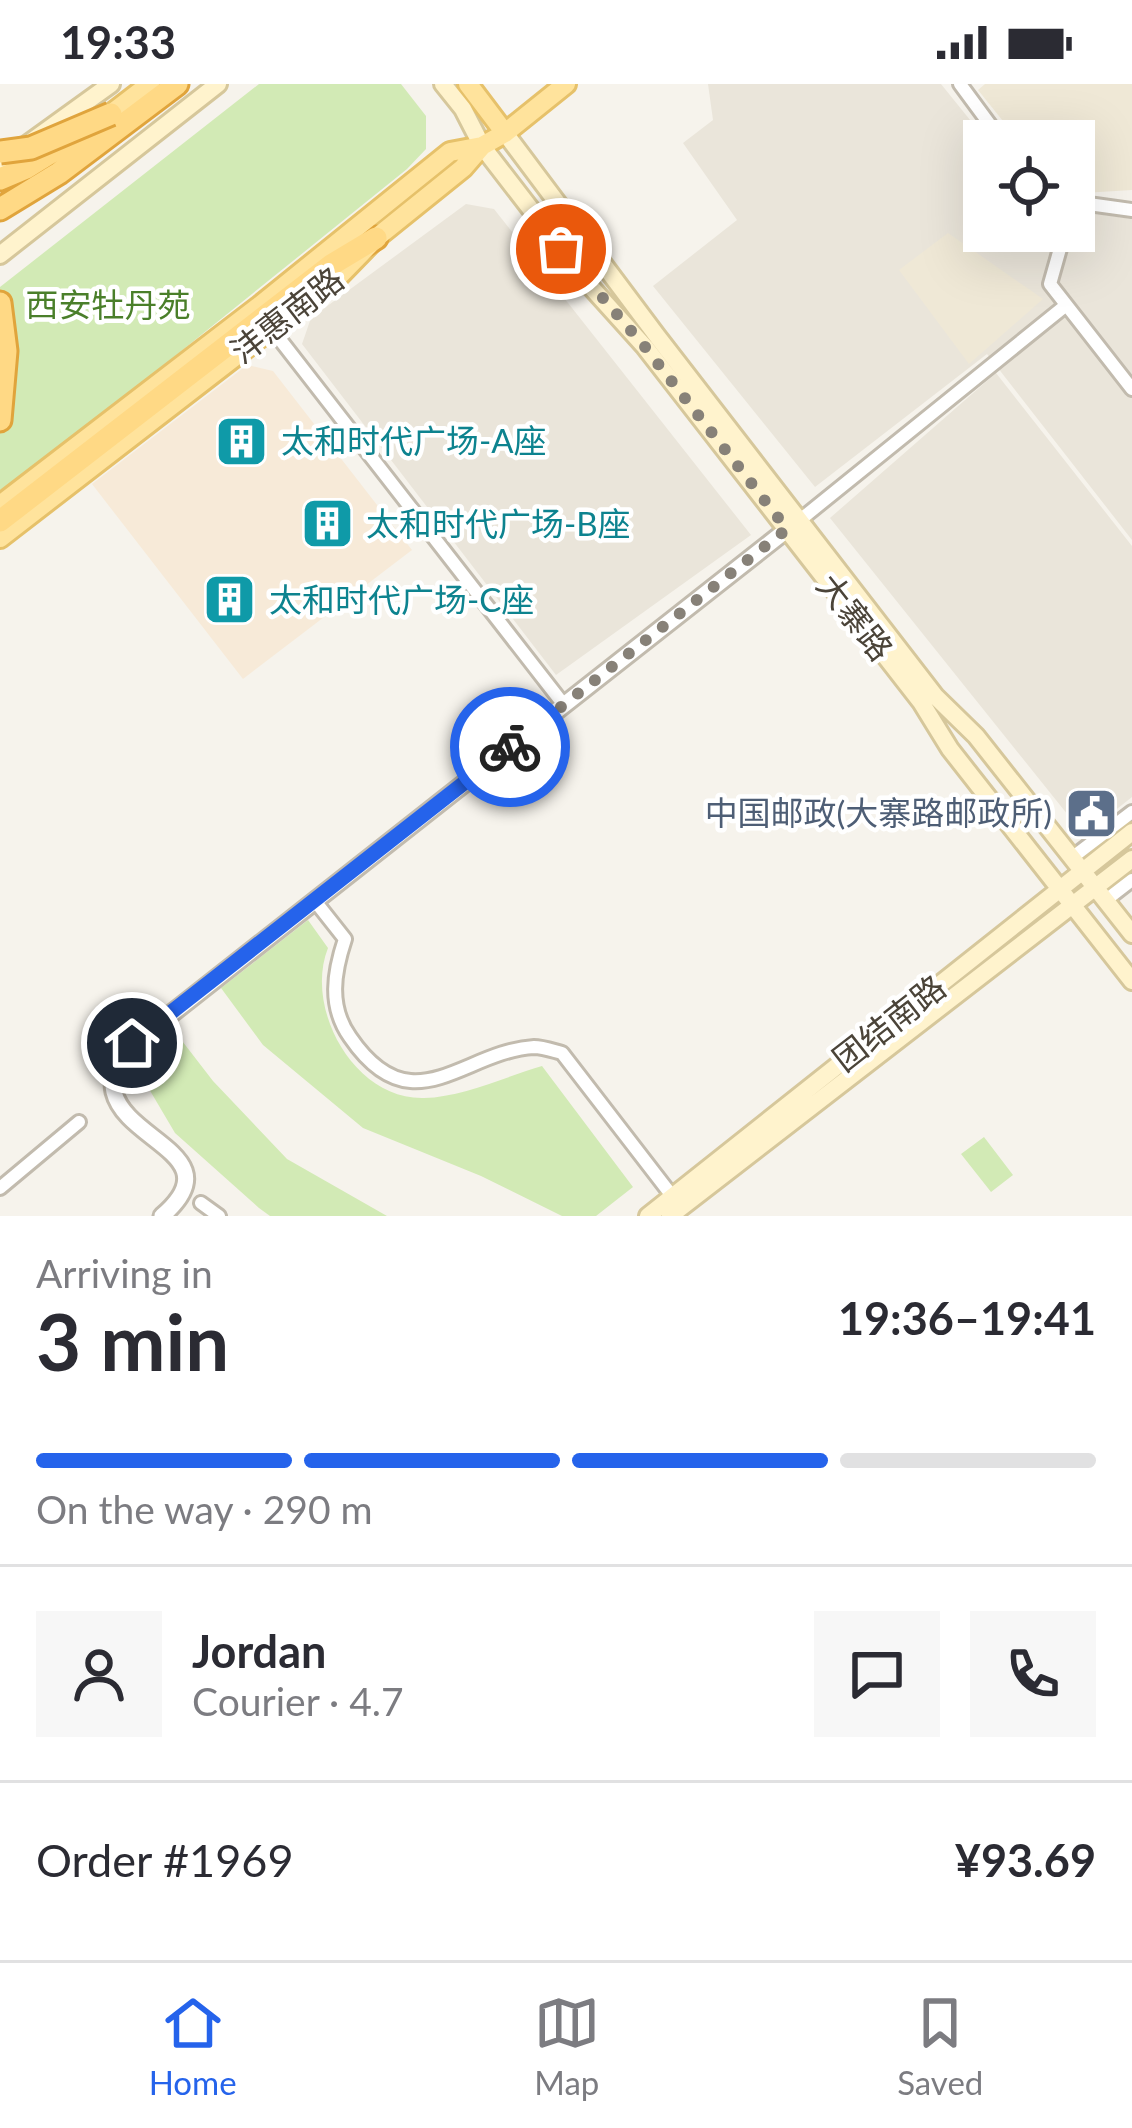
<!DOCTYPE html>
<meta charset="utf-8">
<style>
:root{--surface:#fff;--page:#f7f7f7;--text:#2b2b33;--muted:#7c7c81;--line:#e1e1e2;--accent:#2563eb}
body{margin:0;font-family:Lato,"Noto Sans SC",sans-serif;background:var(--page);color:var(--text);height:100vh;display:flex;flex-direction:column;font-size:45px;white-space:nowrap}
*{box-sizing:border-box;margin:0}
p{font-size:39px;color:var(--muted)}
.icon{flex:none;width:66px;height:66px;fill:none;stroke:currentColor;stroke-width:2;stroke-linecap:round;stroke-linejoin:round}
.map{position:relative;height:1132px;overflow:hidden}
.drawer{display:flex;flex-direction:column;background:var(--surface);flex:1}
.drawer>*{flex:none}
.buttons{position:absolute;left:963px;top:36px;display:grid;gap:24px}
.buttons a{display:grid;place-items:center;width:132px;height:132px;border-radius:0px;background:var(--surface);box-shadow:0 12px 48px #0002;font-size:60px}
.pin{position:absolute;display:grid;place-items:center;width:102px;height:102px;color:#fff;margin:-51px;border:6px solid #fff;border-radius:50%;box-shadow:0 3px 12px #0007}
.courier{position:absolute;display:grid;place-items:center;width:120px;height:120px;margin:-60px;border:9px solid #2563eb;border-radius:50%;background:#fff;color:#222;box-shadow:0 3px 15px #0007}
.headline em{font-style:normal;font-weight:700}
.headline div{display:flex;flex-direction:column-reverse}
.headline{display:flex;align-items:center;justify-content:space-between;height:204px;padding:0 36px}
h1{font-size:78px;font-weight:700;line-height:90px}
.bar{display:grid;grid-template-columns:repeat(4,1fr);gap:18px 12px;align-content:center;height:144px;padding:0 36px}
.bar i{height:15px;border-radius:9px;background:var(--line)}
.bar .selected{background:var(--accent)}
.bar p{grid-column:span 4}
.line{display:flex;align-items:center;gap:30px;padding:0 36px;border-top:3px solid var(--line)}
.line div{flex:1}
.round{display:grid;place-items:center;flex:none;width:126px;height:126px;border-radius:0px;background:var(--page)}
.status{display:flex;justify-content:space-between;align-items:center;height:84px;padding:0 60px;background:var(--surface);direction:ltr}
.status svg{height:33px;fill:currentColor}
.tabs{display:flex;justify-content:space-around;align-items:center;height:168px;border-top:3px solid var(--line);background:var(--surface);font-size:33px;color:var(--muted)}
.tabs a{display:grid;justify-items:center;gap:6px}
.tabs .selected{color:var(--accent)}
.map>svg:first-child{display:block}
</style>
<div class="status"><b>19:33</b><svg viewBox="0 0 49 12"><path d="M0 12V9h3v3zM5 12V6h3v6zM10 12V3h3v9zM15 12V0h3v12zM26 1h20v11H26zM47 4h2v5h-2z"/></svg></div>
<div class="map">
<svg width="1132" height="1132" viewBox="0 0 1132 1132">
<rect width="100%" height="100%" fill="#f6f3ec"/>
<!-- residential -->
<path fill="#eae5da" d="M708,0H941L987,57L984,147H1074V123L1082,128L1132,135V456L987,270L815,403L653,202L737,136L683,59L713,36Z
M466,120L494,125L751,451L556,591L302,260L311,234Z
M996,289L1132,462V713L1084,751L830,434Z"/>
<!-- commercial -->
<path fill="#f7ead8" d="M247,281L273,287L412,466L243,595L92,400Z"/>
<!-- education -->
<path fill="#efe8d6" d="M985,0H1132V106L1083,109L1074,104V57H1019L978,6Z
M948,149L1043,215L969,280L899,186Z"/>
<!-- green -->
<path fill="#d2eab5" d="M259,0H401L426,32V65L407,85L30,389L0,406V203Z
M308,836L328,864C304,924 354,1016 424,1014C462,1013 505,993 542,982L633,1103L596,1132H562L481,1092L363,1044L263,961L221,904Z
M169,940L213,997L287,1075L387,1132H270L259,1124L175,1049L129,971Z
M984,1053L1013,1091L991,1108L961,1070Z"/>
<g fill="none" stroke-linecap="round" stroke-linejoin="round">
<defs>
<path id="minor" d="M960,0L1002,57
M1074,118L1132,126
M1065,147L1050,200L1132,305
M271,244L564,621
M800,436L1065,222
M1073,773L1132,728
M1106,816L1132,796
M315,817L345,855C334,888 328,922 350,953C412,1044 463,967 534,963C543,963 554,967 562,969L676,1117
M0,1104L79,1038
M201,1119L219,1132"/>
<path id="tertiary" d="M162,1132C232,1072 126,1058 114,1008C111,996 116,982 119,971L794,440"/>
<path id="secondary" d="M443,0L463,25L482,62L590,202L645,263L921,618L950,665L1132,897
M505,49L657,252L935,612L976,652L1132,850
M0,80L111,0
M0,171L218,0
M648,1132L1132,748
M670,1132L1132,775"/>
<path id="primary" d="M468,0L505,49
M111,30L150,0
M0,421L258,223L450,68L482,62
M0,454L337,194L376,154L463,84L482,62L505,49L566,0"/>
<path id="trunk" d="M0,95L26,84L81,50
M0,125L59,89L177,0
M0,219L6,267L0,336
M0,437L331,181L376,154"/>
</defs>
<!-- minor casing -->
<use href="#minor" stroke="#c2bbae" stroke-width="18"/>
<!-- tertiary casing -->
<use href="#tertiary" stroke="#c2bbae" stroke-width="21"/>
<!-- secondary casing -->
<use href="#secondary" stroke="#d6c79b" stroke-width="22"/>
<!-- primary casing -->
<use href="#primary" stroke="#e6c16a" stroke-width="24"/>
<!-- trunk casing -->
<use href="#trunk" stroke="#e0a43c" stroke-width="27"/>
<!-- minor -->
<use href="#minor" stroke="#fff" stroke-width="12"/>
<!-- tertiary -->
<use href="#tertiary" stroke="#fff" stroke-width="15"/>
<!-- secondary -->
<use href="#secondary" stroke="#fff3cd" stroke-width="16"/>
<!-- primary -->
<use href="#primary" stroke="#ffe39c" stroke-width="18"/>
<!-- trunk -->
<use href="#trunk" stroke="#ffd985" stroke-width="21"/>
<defs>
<path id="trunk-bridge" d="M0,68L31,64L111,30"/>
</defs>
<!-- trunk-bridge casing -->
<use href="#trunk-bridge" stroke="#e0a43c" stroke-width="27" stroke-linecap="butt"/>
<!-- trunk-bridge -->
<use href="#trunk-bridge" stroke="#ffd985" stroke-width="21"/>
</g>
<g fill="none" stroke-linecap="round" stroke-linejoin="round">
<!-- done -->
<path stroke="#878178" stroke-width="12" stroke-dasharray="0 21.6" d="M510,663L787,445L645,263L561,165"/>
<!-- route -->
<path stroke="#2563eb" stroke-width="15" d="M132,959L510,663"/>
</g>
<!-- icons -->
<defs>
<symbol id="building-square" viewBox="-11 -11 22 22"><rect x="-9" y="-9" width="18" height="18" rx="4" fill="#0f9aa8" stroke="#fff"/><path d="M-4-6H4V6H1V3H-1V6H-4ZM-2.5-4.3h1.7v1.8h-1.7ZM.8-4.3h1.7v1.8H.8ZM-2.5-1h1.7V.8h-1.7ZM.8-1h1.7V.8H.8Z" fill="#fff"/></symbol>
<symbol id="civic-square" viewBox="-11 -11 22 22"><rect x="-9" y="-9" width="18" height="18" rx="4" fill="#5c6f8a" stroke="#fff"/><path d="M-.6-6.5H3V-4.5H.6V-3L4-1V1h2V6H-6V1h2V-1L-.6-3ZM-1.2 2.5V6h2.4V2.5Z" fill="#fff"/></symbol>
</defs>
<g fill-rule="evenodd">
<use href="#building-square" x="212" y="328" width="59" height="59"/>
<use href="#building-square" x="298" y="410" width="59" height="59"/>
<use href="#building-square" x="200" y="486" width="59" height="59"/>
<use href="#civic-square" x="1062" y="700" width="59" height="59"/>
</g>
<g text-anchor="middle" stroke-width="9" stroke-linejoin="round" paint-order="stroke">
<!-- park labels -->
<g font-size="33" fill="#4a7f2a" stroke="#fff">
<text x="108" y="233">西安牡丹苑</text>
</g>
<!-- street labels -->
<g font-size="33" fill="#4b4439" stroke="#fff">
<text transform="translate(287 231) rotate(-38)" y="12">沣惠南路</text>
<text transform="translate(855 533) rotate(52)" y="12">大寨路</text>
<text transform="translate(889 939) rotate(-38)" y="12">团结南路</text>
</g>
<!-- culture labels -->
<g font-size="33" fill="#0d838f" stroke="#fff" text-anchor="start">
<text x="281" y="369">太和时代广场-A座</text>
<text x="366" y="452">太和时代广场-B座</text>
<text x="269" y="528">太和时代广场-C座</text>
</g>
<!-- service labels -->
<g font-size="33" fill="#4e5e75" stroke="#fff" text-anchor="end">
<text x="1052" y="741">中国邮政(大寨路邮政所)</text>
</g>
</g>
</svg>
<div class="buttons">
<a><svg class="icon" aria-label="locate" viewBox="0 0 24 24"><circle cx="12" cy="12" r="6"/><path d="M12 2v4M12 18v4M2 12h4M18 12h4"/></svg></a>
</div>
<div class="pin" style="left:561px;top:165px;background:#ea580c"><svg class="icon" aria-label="bag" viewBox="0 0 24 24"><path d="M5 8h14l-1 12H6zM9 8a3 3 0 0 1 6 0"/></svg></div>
<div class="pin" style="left:132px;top:959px;background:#1f2937"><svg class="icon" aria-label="home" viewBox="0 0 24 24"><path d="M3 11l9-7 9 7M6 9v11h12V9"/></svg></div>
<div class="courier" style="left:510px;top:663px"><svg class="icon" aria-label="bike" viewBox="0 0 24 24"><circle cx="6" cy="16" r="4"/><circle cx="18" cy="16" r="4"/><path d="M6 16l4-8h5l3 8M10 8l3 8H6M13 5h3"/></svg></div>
</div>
<section class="drawer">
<div class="headline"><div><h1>3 min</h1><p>Arriving in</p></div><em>19:36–19:41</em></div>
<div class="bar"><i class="selected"></i><i class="selected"></i><i class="selected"></i><i></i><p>On the way · 290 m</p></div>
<div class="line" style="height:216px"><a class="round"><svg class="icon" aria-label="person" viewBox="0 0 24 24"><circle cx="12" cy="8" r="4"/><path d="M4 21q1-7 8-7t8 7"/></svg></a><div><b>Jordan</b><p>Courier · 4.7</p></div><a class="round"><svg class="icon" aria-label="chat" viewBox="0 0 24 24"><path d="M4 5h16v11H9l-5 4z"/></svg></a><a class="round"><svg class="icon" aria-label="phone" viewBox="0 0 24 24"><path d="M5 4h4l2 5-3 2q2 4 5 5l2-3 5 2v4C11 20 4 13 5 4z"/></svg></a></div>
<div class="line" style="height:156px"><div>Order #1969</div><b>¥93.69</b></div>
</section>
<nav class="tabs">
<a class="selected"><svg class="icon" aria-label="home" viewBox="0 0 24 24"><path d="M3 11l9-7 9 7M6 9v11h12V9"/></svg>Home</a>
<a><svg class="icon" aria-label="map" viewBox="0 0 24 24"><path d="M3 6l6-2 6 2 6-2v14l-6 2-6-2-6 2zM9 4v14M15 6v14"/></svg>Map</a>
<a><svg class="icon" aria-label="saved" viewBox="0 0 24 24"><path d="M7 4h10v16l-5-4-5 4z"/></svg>Saved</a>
</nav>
